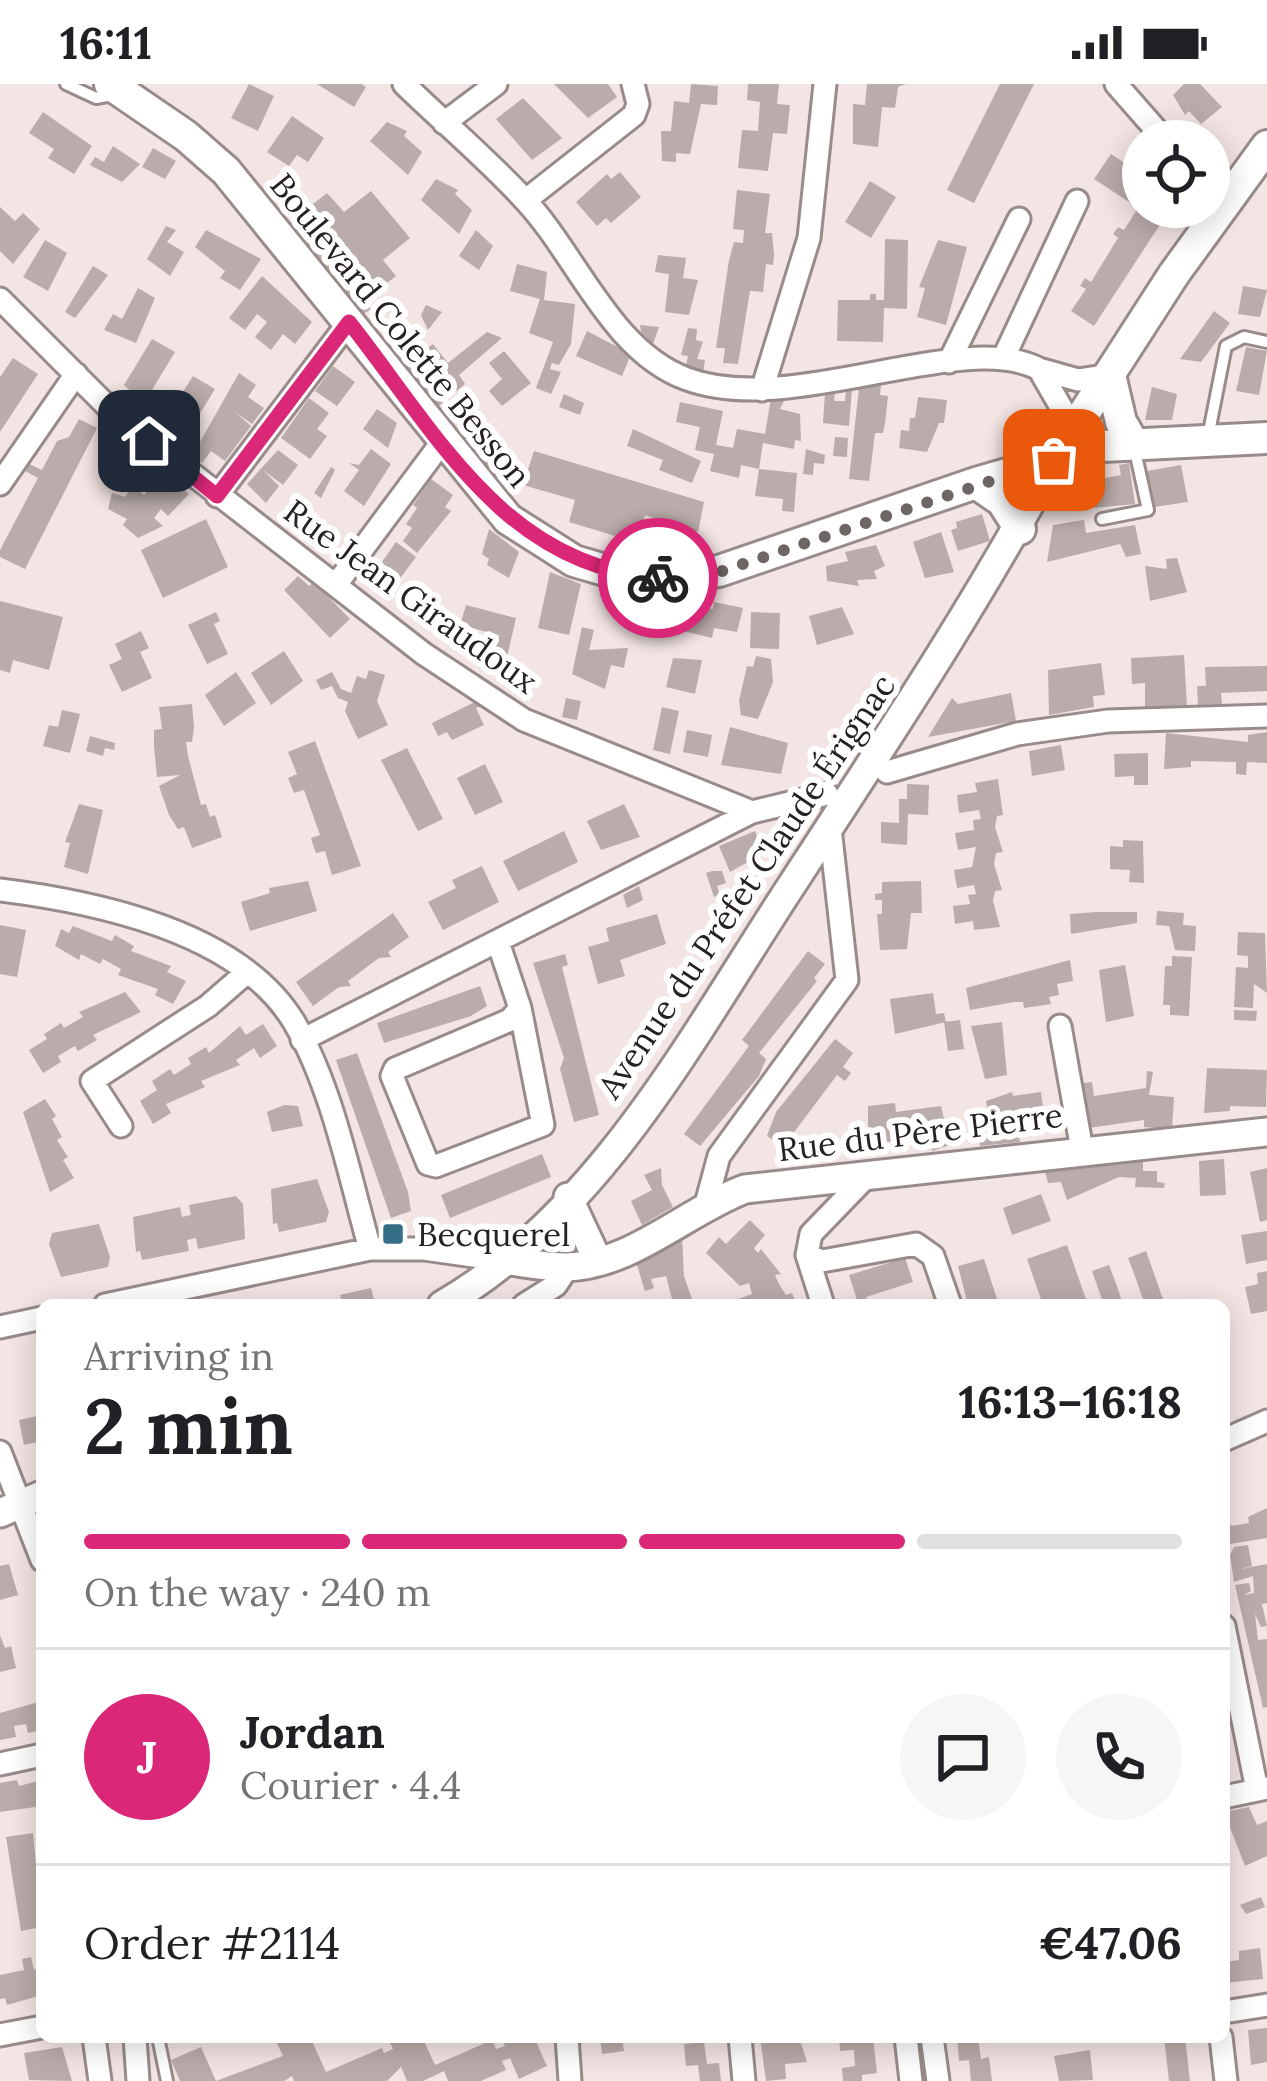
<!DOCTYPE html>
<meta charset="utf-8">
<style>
:root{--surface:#fff;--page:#f6f6f6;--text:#202124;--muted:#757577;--line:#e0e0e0;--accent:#db2777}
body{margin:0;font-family:Lora,serif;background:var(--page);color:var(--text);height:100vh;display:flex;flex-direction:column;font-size:45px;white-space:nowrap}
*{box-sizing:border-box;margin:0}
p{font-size:39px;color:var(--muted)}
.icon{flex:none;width:66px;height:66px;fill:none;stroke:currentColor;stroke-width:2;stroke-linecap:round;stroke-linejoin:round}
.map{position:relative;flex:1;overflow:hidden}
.drawer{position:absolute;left:36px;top:1215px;width:1194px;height:744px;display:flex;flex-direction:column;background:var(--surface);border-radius:18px;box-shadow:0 6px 30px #0003}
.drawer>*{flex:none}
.tools{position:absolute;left:1122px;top:36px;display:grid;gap:24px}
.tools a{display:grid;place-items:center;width:108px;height:108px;border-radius:50%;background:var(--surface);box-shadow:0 6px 30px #0003;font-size:60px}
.pin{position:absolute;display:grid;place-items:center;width:102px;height:102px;color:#fff;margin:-51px;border-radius:24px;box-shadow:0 6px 18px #0006}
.courier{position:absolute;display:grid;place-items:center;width:120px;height:120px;margin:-60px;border:9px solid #db2777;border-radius:50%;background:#fff;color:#222;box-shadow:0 3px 15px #0007}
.overview em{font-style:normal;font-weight:700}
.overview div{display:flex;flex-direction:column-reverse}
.overview{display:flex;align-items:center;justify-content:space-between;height:204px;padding:0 48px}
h1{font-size:78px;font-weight:700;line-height:90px}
.bar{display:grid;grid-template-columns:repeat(4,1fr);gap:18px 12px;align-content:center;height:144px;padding:0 48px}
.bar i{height:15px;border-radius:9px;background:var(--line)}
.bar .current{background:var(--accent)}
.bar p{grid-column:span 4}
.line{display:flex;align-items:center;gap:30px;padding:0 48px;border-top:3px solid var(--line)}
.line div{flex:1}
.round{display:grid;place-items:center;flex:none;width:126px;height:126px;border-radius:63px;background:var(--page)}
.status{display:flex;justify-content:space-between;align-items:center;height:84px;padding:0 60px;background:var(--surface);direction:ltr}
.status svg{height:33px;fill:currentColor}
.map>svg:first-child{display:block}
</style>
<div class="status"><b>16:11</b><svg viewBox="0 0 49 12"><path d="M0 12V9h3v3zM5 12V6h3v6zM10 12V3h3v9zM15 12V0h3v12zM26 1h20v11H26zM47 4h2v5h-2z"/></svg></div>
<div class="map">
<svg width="1267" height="1997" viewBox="0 0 1267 1997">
<rect width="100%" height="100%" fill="#f3e5e4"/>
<!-- building -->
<path fill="#baacab" d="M249,0L274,12L258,47L231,34Z
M317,0H361L366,3L354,23Z
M554,0H608L617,13L588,34Z
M691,0L718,2L717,21L701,20L690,70L676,69V78L662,77L661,47H671L674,17L689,19Z
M748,0H779L777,20L790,21L787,50L773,49L768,87L738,84L742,46L758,47L760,18L747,16Z
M867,0H906L898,3L895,24L882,23L878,63L853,60V20L865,21Z
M1000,0H1034L974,119L947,106Z
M1184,0H1200L1222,23L1201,40L1189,27L1185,31L1173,11Z
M523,14L562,54L532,76L496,35Z
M43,28L92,62L74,90L48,74L54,65L29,49Z
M292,32L324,54L308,78L297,71L289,82L267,68Z
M387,38L407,47L404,52L422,68L408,91L370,57Z
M113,62L140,80L122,98L90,81L95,73L104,78Z
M153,64L176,77L165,95L142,83Z
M1111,70L1143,91V123H1150L1147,128L1161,139L1094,242L1071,227L1086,205L1080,202L1085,194L1091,198L1118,154L1113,150L1118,143L1124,146L1138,124L1094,95Z
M620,88L641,113L611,139L606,134L597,142L576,118L607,90L611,95Z
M436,95L458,106L455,110L472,126L459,150L421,116Z
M870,97L896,113L871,154L845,138Z
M737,106L770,110L765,149H772L774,171L773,181L766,180L763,208L750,207L738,280L723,279L725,264H716L729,176L734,158L743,159L744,146L733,145Z
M371,107L410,154L383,176L396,192L364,217L371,225L362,231L290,138L327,109L344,128Z
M0,123L15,137L23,129L40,145L13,180L0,167Z
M166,142L176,146L167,158L184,168L170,192L147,175Z
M206,146L261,175L240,206L220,194L225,187L195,163Z
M476,146L493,162L479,186L459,172Z
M885,155L908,156L907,225L884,224L883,258L837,257L838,216H870V210H876V216H884Z
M45,156L67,169L48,207L23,193Z
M938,156L967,163L946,241L917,233L925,204L919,203Z
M658,171L686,174L683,194L698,196L689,231L665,228L669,190L655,188Z
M517,180L547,188L544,216L575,220L571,260L559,281L552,279L550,285L561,288L551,310L536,304L553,258L529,249L540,215L510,207Z
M93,182L108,191L75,234L65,228Z
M262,192L312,238L295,260L283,250L271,266L255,253L267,238L257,230L245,246L229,234Z
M1243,202L1267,206L1260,233L1238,230Z
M138,204L155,214L136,259L104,246L113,230L122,235Z
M426,221L442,228L428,246L421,231Z
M1214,227L1230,239L1201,278L1180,275Z
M640,241L659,243L653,260L641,248Z
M688,244L697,245L696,256L703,258L697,275L705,276L703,289L685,285L688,272L681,271Z
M587,247L631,270L622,292L576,272Z
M487,248L502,254L459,291L465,300L435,325L403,284L433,260L448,279Z
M152,255L175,268L144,319L124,301Z
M1246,263L1267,267L1259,311L1236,307Z
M504,267L531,299L502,322L489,307L502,295L489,279Z
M13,274L38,290L0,348V293Z
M333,282L355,298L337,322L315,307Z
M239,289L256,301L248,313L264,324L252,340L235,328L251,342L225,377L211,367L202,379L192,372Z
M193,292L215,305L191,344L169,330Z
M881,300L880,311L888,312L885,339L883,349H875L869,397L849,395L859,304Z
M1152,303L1177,310L1172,336H1145Z
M852,305L849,342L823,339L825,308L835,307L834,317H845L846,306Z
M564,310L584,319L580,331L559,323Z
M786,313L780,325L800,330L801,357L795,356L794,365L763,359L759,385L797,389L794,428L782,427L783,415L755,412L759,385L741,381L739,394L710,387L714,370L695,366L700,343L676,338L680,318L723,327L716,361L733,364L737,345L765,350L771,314Z
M918,313L947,316L944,339H939L927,368L899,364L901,346L909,347L910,334H915Z
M309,314L329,329L317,345L327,352L310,375L281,354Z
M377,325L397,339L388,364L363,345Z
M79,335L97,344L25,485L0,473V466L38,394L25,387L29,380L42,386L57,357L69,353Z
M633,345L701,377L692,399L659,386L663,376L627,362Z
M123,352L154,378L131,405L105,384Z
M835,353L848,354L847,373L833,372Z
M490,357L507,368L493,397L477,377Z
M371,365L391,380L364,422L344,407L359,386L349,379L359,381Z
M806,365L825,371L824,380L814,379L813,391L803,390Z
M278,366L298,381L283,401L263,386L279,402L266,419L247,400Z
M534,367L704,418L698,448L645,431L638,459L569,438L575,416L523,401Z
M1129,379L1135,420L1082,425L1078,399L1121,391L1119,381Z
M1181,381L1188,418L1154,423L1147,387Z
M331,383L335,386L321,414L314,409Z
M165,388L189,410L168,432L161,425L154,434L163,442L138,454L123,441L127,435L108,425L112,409L125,413L133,402L144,411Z
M431,395L453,411L445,423L451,427L417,469L403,457L412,444L406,440L417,424L413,421Z
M982,430L990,457L958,467L951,446L957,444L956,438Z
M206,435L228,483L163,514L141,466Z
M1084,436L1086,449L1135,441L1141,470L1126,473L1120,460L1047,478L1053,441Z
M489,445L519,468L509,494L487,481L489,475L482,470Z
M941,448L954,488L925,494L913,458Z
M396,458L416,473L387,512L368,498Z
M876,461L885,482L874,487L877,495L857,496L859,502L827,497L826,482L848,477L845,468Z
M1177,474L1187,508L1150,517L1145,482L1167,485L1166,475Z
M550,488L581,500L569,551L538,544Z
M298,492L309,502L314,498L350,535L330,554L284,506Z
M643,513L680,515L676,538L639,532Z
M0,517L63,533L49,586L13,576L10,589L0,586Z
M714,518L743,524L737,548L714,544L712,554L679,546L684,520L713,525Z
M466,521L516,534L507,573L494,571L499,551L460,541Z
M842,523L854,550L817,561L809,532Z
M216,528L220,537L214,540L228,570L207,580L188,541Z
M751,528L780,529L779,565L750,564Z
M582,543L594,546L589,566L628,564L624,584L611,581L605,605L572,590Z
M141,547L149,564L140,568L152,594L122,608L109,581L122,575L115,560Z
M284,567L303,597L271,621L251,589Z
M1184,571L1187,622L1145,623V599L1132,600L1131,574Z
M756,572L771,575L773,598L758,635L741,631L739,617L747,582L753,583Z
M673,574L702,576L695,610L666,603Z
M1101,579L1105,611L1093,612L1094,623L1049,631L1048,586Z
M1267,582V607L1221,609L1222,620L1198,621L1197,602H1206L1205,583Z
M369,586L385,591L377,617L388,641L358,655L345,627L348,618L338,614L332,602L321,606L316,596L332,588L341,605L351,609L357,592L366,595Z
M236,588L256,619L224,642L205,611Z
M1011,609L1016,637L928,653L952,614L958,620Z
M566,614L581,617L577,636L562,633Z
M481,615L487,620L476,624L484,641L452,656L447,648L438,652L432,639Z
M192,620L194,643L192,658H186L188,672L201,721L206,720L210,733L215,731L222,753L192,764L184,743L178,745L169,731L159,702L180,691L157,693L154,663V646L162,645L159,623Z
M662,623L679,627L670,670L653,666Z
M62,626L80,630L70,669L43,662L49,641L58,643Z
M730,643L788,659L781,690L721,681Z
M687,646L712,651L708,673L683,668Z
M1267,648V679L1247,678L1246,691L1236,690V678L1191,677V683L1164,685L1166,649L1248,658V651Z
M90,652L115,659L114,666L105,664L103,672L86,667Z
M315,657L361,782L332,791L325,767L316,769L313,761L311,754L320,751L304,706L294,709L288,694L297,690L288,668Z
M1061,661L1065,686L1032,692L1029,667Z
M407,664L443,735L418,747L381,676Z
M1148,669V701H1134V692L1115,693L1114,670Z
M485,680L503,718L475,731L457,694Z
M998,695L1003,731L997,732L995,743L1003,768L996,769L994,780L1002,806L995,807L993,817L1000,843L974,846L973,837L955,840L953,822L970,820L968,811L976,810L974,801L957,804L954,786L972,783L976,763L958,766L955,749L974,746L973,736L981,735L979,726L959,729L957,711L977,708L975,699Z
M907,700L929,701L928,731L908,730L907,761L881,759V738L899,739V715H907Z
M79,720L103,726L88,790L64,783L70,759L65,758Z
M624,720L640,753L601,766L587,737Z
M564,747L578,778L518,807L503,777Z
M755,747L764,769L730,788L719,762Z
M1123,756L1143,757L1144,799L1129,798L1130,786L1110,785V762L1123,763Z
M482,782L499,818L443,846L428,818L456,804L452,796Z
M712,787H722L726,799L717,802L720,811L714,813L706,789Z
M308,797L317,827L250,847L241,818L270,809L269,804Z
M921,797L922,829H911L907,865L880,866L877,830H882V816H875V810L882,809V798Z
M639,802L643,816L627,824L623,811Z
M1157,827L1184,829L1183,841L1196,842L1195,867L1175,866L1169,842L1156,841Z
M1096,828H1137V839L1071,850L1070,830Z
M393,829L409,853L388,868L391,873L379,874L348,897L351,902L339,903L313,922L296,898Z
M657,830L666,860L620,876L625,892L598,900L588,863L609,857L606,844Z
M0,841L26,846L17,893L0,890Z
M73,842L112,857L115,851L134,862L131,867L171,882L167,888L186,897L173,920L155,911L158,905L118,891L121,885L103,875L100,880L81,870L79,876L55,862L61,845L69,849Z
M1238,848L1265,849L1267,909L1254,900L1253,924L1234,923L1236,883L1248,884V872L1237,871Z
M808,867L825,880L814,894L817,897L759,969L766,975L759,992L700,1062L684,1050L749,962L742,956Z
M565,870L568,881L562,883L599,1031L574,1038L560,985L564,974L533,879Z
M1172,872L1192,873L1189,932L1170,931V921H1163L1165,882H1172Z
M1070,876L1073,897L1057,900L1059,911L1049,913L1051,920L1024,924L1023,918H1014L970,926L966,904Z
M1125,881L1134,932L1106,938L1099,886Z
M480,902L487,922L471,932L384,959L377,939Z
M125,908L141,928L93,951L97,956L78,967L75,962L58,972L61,978L43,989L29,966L47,955L44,950L61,939L64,944L83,933L79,928Z
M933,909L936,930L944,929L946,938L895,950L890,915Z
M1234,926L1257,927L1256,937L1234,936Z
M960,936L964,965L948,967L944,938Z
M1002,938L1007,991L985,995L971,942Z
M263,940L277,962L260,974L254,964L236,976L240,981L201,997L205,1003L166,1020L171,1029L153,1040L140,1017L157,1006L152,997L170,985L174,991L191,980L188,974L206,963L209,969L240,942L246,951Z
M835,955L853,969L843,983L851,989L845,997L837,991L783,1063L767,1052L776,1028Z
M357,969L408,1108L411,1127L391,1134L336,976Z
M1207,984L1267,986L1266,1023L1230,1022V1027L1204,1029Z
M1147,987L1153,988L1149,1011L1174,1013L1172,1046L1144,1043V1036L1089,1044L1083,999L1092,998L1094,1012L1146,1004Z
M1012,1008L1013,1012L1041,1008L1045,1038L1017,1042L1020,1058L980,1062L977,1045L991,1044L986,1017Z
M45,1015L56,1032L52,1035L62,1053L57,1056L68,1073L63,1076L74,1094L50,1108L23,1028Z
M895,1019L896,1028L941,1022L950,1061L932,1067L930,1053L868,1060V1022Z
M284,1021L298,1022L303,1042L272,1048L267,1028Z
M542,1070L551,1093L450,1134L441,1111Z
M1224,1075L1226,1111L1200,1112L1199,1077Z
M1143,1076V1087H1157V1098L1165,1099L1164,1104L1135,1103L1136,1094L1119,1093L1067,1116L1061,1098L1048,1099L1044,1084Z
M661,1084L662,1101L673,1123L642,1141L631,1117L652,1106L644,1091Z
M1267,1084V1136L1260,1138L1250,1088Z
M317,1095L329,1128L326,1138L279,1148L277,1139L273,1140L271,1105Z
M1041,1110L1051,1137L1012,1151L1003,1124Z
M236,1112L243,1120L245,1155L198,1165L196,1154L187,1156L189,1167L142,1176L140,1167L136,1168L133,1133L180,1123L182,1133L191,1131L189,1121Z
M750,1136L765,1151L754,1164L758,1169L761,1165L781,1190L775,1191L779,1200L786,1211L792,1209L797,1221H735L733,1217L752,1210L749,1199L740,1202L706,1169L719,1153L726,1160Z
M99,1140L110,1173L108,1183L61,1193L49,1160L52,1149Z
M1267,1147V1176L1246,1180L1241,1151Z
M682,1152L684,1192L694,1221L672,1215L666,1192L651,1195L654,1204L645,1207L636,1178Z
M1067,1161L1088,1221H1043L1027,1175Z
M1146,1167L1157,1198L1165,1221H1145L1136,1195L1128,1174Z
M905,1174L913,1198L866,1213L869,1221H845L857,1216L849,1191Z
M984,1175L999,1221H968L958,1182Z
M1109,1181L1117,1202L1123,1221H1104L1092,1187Z
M1267,1187V1227L1251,1230L1245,1203L1258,1200L1257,1189Z
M371,1204L374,1216L343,1221L340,1211Z
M42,1331V1357L24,1361L19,1336Z
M1224,1415L1231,1442L1249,1439L1248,1433L1267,1424V1454L1224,1461Z
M1248,1461L1252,1482L1241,1485L1267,1480V1519L1262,1520L1267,1542L1261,1543L1255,1530L1258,1556L1267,1555V1623L1263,1624L1235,1501L1249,1499L1251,1507L1244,1511L1254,1509L1253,1492L1234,1498L1230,1471L1234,1463Z
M9,1480L18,1511L0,1516V1482Z
M0,1551L5,1564L11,1562L16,1584L0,1588Z
M42,1617V1646L28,1649L26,1640L14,1642L16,1653L0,1656V1629Z
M17,1696L19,1702L42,1696V1722L0,1728V1699Z
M1249,1723L1257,1741L1267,1737V1772L1245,1782L1224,1728Z
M33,1749L42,1843L21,1847L6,1753Z
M1261,1813L1265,1823L1257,1826L1246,1830L1240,1821Z
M1260,1864L1263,1895L1224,1899V1878L1239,1876V1867Z
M31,1873L34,1886L42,1885V1911L7,1921L5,1914L0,1915V1891L24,1886L22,1875Z
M1267,1944V1978L1251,1981L1248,1946Z
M274,1953H310L326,1988L382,1964L384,1969L393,1965L387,1953H422L435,1981L492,1956L496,1965L505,1962L501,1953H534L547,1982L519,1995L510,1974L502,1977L506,1986L481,1997H448L444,1987L423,1997H407L401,1983L387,1997H294L292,1992L284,1997H180L171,1976L201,1963L216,1997L283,1972Z
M600,1953H622L624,1967L602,1970Z
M760,1953H799L807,1978L785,1980L786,1995L766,1997Z
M839,1953H873L877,1989L862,1991V1997H843L842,1984L855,1982L854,1966L840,1967Z
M957,1953H978L981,1975L989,1973L992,1997H971L969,1976L959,1977Z
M1164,1953H1185L1190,1997H1169Z
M704,1958L707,1980L719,1979L721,1997H700L698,1981L686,1982L684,1960Z
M62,1963L72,1997L29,1996L24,1969Z
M1090,1966L1093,1996L1059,1997L1054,1972Z"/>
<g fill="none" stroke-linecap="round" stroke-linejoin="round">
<defs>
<path id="service" d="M66,0L96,14L113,11
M1208,353L1226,262L1244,253L1267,258
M1102,435L1148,426L1134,362
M158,1953L167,1997"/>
<path id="minor" d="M404,0C443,38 486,74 523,114C576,169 610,267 687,295C792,334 962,244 1039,285L1073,344
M1116,0L1166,57
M444,39L496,0
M526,116L634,31L638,20L633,0
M0,215L115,330L424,570L524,636L752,728
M1003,275L1077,117
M949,278L1019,135
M1039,285L1078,296L1110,291
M762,306L809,154L825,0
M0,400L76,290
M217,412L349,238
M338,498L442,358
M887,688L1017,650L1108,637L1267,632
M0,806C96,818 239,847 294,938C333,1005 349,1091 370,1165
M499,861L520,924L510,936L395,985L392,992L428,1080L436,1082L543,1041L520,924
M1060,942L1082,1066
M302,956L752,728L827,710
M121,1042L92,997L208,922L246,889
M869,1090L811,1150L807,1171L822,1177L916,1160L933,1172L950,1221
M706,1120L719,1072L847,896L830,744
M807,1171L823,1221
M105,1221L370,1165H424L509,1177
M524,1221L556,1201L568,1183
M0,1243L42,1234
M1224,1356L1267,1337
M0,1368L42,1476
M1224,1542L1257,1706
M0,1680L42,1671
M1224,1713L1267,1704
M1224,1928L1267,1921
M0,1951L42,1943
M94,1953L100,1997
M135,1953L138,1997
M567,1953L570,1997
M740,1953L744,1997
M906,1953L911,1997
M932,1953L938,1997
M1221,1953L1226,1997"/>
<path id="tertiary" d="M568,1113L598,1177
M509,1177C527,1179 546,1183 565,1183C631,1182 686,1127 745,1105L1267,1048
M442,1221C602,1129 696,946 795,796C885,658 976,521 1054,376
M0,1429L42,1411"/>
<path id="secondary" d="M110,0L186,52L226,87L508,435L574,477L622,491L670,495L719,487L976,399L1103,362L1267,354
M1110,291L1121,338L1133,359
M1054,376L1174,190L1267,62
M976,399L1002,417L1020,445"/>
</defs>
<!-- service casing -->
<use href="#service" stroke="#988b8a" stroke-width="16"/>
<!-- minor casing -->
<use href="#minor" stroke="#988b8a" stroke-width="27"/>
<!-- tertiary casing -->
<use href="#tertiary" stroke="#988b8a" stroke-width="33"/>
<!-- secondary casing -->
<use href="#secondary" stroke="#988b8a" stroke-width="36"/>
<!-- service -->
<use href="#service" stroke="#fff" stroke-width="10"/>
<!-- minor -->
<use href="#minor" stroke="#fff" stroke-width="21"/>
<!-- tertiary -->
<use href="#tertiary" stroke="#fff" stroke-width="27"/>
<!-- secondary -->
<use href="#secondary" stroke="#fff" stroke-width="30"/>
</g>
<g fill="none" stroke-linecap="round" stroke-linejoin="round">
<!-- done -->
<path stroke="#6e6665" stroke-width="12" stroke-dasharray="0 21.6" d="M658,494L719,488L1054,376"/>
<!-- route -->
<path stroke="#db2777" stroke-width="15" d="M149,357L217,412L349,238C436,348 504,482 658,494"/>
</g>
<!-- markers -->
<rect fill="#346d86" stroke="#fff" stroke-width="4.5" x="381" y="1138" width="24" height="24" rx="6"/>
<g text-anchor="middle" stroke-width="12" stroke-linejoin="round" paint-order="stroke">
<!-- street labels -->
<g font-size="33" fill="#272221" stroke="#fff">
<text transform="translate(401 246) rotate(51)" y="12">Boulevard Colette Besson</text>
<text transform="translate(411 512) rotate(36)" y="12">Rue Jean Giraudoux</text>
<text transform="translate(746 802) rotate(-56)" y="12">Avenue du Préfet Claude Érignac</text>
<text transform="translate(920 1048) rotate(-7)" y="12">Rue du Père Pierre</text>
</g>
<!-- poi labels -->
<g font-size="33" fill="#272221" stroke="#fff" text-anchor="start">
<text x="417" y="1162">Becquerel</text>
</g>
</g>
</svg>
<div class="tools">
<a><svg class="icon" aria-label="locate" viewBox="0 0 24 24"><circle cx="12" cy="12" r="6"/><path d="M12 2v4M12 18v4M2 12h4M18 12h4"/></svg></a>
</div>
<div class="pin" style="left:1054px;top:376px;background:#ea580c"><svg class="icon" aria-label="bag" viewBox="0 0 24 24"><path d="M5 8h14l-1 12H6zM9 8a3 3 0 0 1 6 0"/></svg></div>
<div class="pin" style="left:149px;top:357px;background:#1f2937"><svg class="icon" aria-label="home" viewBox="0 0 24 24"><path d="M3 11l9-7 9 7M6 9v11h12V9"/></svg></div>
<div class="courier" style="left:658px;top:494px"><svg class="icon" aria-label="bike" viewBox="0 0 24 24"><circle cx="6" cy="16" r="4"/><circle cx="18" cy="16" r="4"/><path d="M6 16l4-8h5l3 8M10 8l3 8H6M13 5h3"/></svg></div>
<section class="drawer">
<div class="overview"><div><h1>2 min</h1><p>Arriving in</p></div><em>16:13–16:18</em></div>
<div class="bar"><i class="current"></i><i class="current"></i><i class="current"></i><i></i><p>On the way · 240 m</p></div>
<div class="line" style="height:216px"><b class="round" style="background:var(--accent);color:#fff">J</b><div><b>Jordan</b><p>Courier · 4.4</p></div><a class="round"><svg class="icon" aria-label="chat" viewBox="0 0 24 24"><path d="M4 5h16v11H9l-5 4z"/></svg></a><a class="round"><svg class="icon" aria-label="phone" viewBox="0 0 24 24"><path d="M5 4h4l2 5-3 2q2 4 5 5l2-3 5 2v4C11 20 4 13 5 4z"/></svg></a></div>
<div class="line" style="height:156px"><div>Order #2114</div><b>€47.06</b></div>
</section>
</div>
